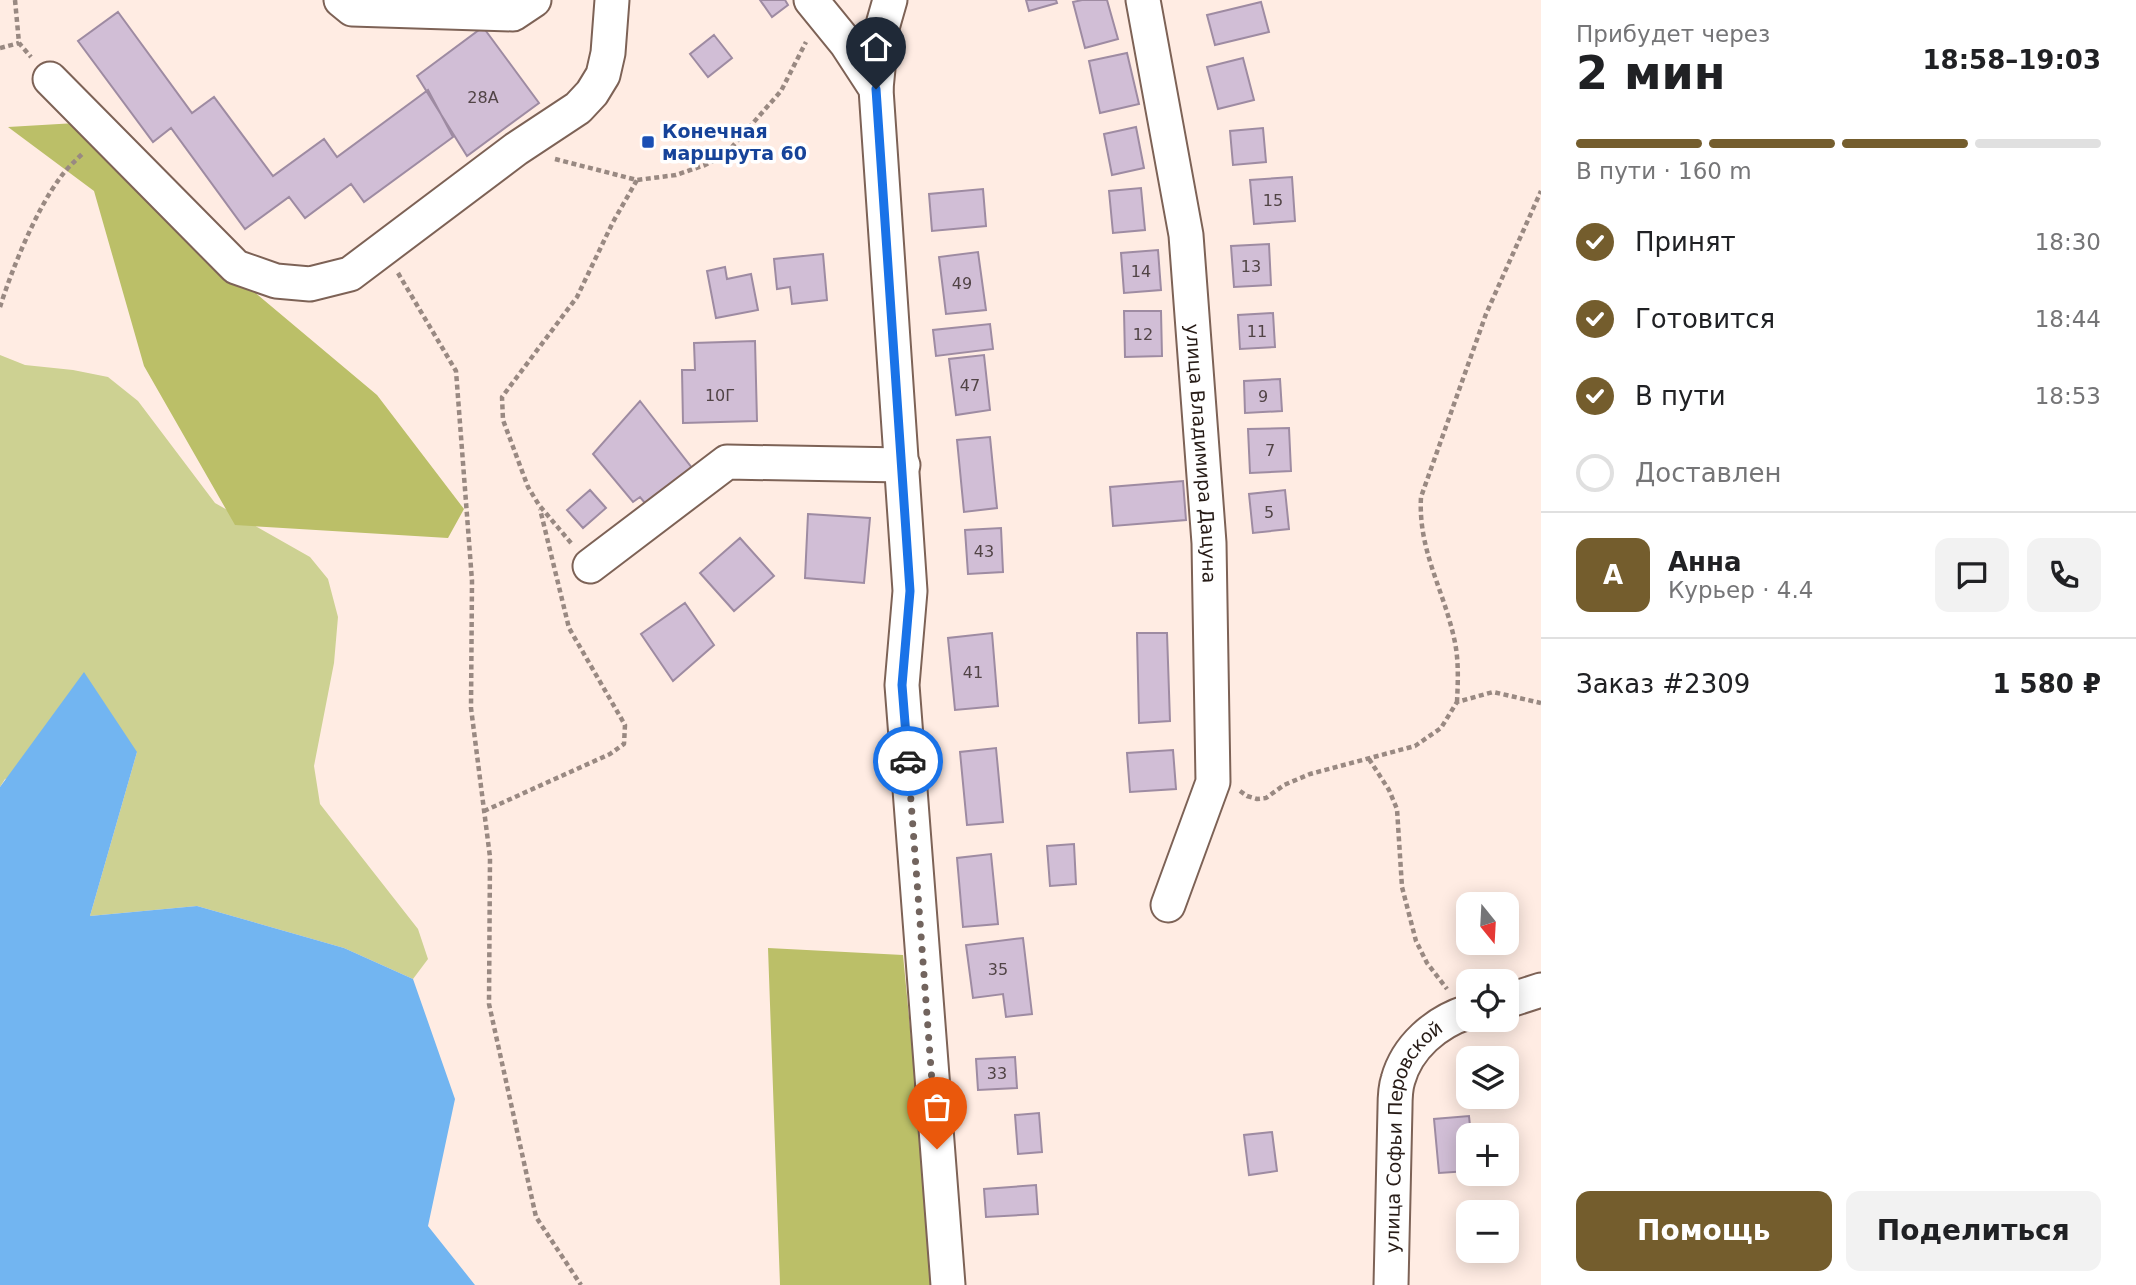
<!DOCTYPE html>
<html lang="ru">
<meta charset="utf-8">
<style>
:root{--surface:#fff;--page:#f2f2f2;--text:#202124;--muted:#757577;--line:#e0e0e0;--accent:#745d2d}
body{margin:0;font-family:"DejaVu Sans",sans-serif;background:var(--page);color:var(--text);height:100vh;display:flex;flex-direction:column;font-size:26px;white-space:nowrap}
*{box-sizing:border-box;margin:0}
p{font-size:23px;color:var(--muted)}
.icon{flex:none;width:38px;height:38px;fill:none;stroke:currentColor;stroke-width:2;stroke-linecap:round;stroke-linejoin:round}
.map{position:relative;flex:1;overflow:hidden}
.details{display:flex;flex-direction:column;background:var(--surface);width:595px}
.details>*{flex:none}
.needle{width:46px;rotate:162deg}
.fabs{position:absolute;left:1456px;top:892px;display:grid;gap:14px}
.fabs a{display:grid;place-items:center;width:63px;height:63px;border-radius:14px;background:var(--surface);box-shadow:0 4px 18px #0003;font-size:35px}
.pin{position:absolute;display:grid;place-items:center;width:60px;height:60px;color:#fff;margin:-72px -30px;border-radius:50% 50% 50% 0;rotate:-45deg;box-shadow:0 0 7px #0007}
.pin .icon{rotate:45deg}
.courier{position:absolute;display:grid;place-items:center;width:70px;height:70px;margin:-35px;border:5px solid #1a73e8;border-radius:50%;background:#fff;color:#222;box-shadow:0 2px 9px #0007}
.summary em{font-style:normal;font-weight:600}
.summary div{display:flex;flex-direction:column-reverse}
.summary{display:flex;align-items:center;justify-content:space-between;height:119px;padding:0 35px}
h1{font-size:46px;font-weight:600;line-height:52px}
.bar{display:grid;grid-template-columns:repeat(4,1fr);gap:10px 7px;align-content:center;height:84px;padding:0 35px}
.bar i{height:9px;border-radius:5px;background:var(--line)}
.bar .active{background:var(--accent)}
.bar p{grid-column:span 4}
.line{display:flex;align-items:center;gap:18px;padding:0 35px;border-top:2px solid var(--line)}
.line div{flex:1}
.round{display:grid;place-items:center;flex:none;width:74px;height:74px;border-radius:14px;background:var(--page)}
ol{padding:0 35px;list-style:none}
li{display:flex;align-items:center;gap:21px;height:77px}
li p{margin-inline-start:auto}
li .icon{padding:7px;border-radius:50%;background:var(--accent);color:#fff;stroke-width:4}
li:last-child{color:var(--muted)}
li i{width:38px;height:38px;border:4px solid var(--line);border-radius:50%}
.button{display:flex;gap:14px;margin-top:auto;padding:14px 35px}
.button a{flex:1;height:80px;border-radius:14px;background:var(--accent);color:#fff;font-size:28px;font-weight:600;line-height:80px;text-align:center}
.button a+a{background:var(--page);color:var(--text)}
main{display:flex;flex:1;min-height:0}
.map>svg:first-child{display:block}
</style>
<main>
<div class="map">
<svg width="1541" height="1285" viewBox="0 0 1541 1285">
<rect width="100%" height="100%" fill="#ffece3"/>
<!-- green -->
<path fill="#cdd192" d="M0,355L25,365L73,370L108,377L138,401L215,503L310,557L328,579L338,617L334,663L314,766L320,804L418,929L428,959L413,979L344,948L197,906L90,916L137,752L5,779L0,787Z"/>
<!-- forest -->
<path fill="#bbbf68" d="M76,123L152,206L377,395L464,509L448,538L235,525L144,366L94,191L8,127Z
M768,948L903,955L935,1285H780Z"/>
<!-- water -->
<path fill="#72b5f1" d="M84,672L137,752L90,916L197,906L344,948L413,979L455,1099L428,1226L475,1285H0V787Z"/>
<!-- building -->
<path fill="#d1bed6" stroke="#9e8ba2" stroke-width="2" d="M760,0H785L788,5L772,17Z
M1026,0H1056L1057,3L1029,11Z
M1082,0H1107L1118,39L1085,48L1073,2Z
M1261,2L1269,32L1215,45L1207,15Z
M118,12L192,113L214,97L273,176L324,139L337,157L428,90L453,137L364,202L351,184L305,218L289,197L245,229L171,128L153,142L78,41Z
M483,27L539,103L467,156L417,76Z
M714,35L732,58L708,77L690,54Z
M1127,53L1139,104L1100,113L1089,61Z
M1243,58L1254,100L1218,109L1207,67Z
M1136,127L1144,168L1112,175L1104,134Z
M1263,128L1266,162L1233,165L1230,131Z
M1292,177L1295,221L1254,224L1250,180Z
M1141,188L1145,230L1113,233L1109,191Z
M983,189L986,226L932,231L929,194Z
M1269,244L1271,285L1234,287L1231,246Z
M1158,250L1161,290L1124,293L1121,253Z
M978,252L986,310L946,314L939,257Z
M823,254L827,300L792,304L790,287L777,289L774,259Z
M725,267L727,279L751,274L758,310L716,318L707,271Z
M1124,311H1161L1162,356L1125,357Z
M1273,313L1275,347L1240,349L1238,315Z
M990,324L993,349L936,356L933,330Z
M755,341L757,421L683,423L682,370H695L694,343Z
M984,355L990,410L956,415L949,359Z
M1280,379L1282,411L1245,413L1244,381Z
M640,401L692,468L650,509L640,497L633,502L593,454Z
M1289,428L1291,471L1250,473L1248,429Z
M990,437L997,508L964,512L957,440Z
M1183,481L1186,520L1113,526L1110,487Z
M590,490L606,508L583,528L567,510Z
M1285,490L1289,529L1253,533L1249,494Z
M808,514L870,518L864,583L805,578Z
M1001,528L1003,572L968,574L965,530Z
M740,538L774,576L734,611L700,573Z
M685,603L714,645L673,681L641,634Z
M992,633L998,706L955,710L948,638Z
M1137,633H1167L1170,721L1139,723Z
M996,748L1003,822L967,825L960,752Z
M1173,750L1176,789L1130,792L1127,753Z
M1074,844L1076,884L1050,886L1047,846Z
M991,854L998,924L963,927L957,858Z
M1023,938L1032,1014L1006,1017L1003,994L973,998L966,945Z
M1015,1057L1017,1088L978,1090L976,1059Z
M1039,1113L1042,1152L1018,1154L1015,1115Z
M1469,1116L1471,1136H1468V1171L1439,1173L1434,1119Z
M1272,1132L1277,1171L1249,1175L1244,1135Z
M1036,1185L1038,1214L986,1217L984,1189Z"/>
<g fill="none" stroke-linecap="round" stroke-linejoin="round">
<defs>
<g id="minor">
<path d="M341,0L352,9L513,14L534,0"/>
<path d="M811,0L846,43L876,89L910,591L902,685L948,1285"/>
<path id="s1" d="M1143,0L1186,235L1209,543L1213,782L1168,905"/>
<path d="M50,79L236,267L276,281L310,284L350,274L516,149L578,108L592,93L603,75L608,53L612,0"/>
<path d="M876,89L882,28L890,0"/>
<path d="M590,566L727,462L903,465"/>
<path d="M1507,1001L1541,990"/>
<path id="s2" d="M1391,1285L1395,1108C1395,1099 1395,1089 1398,1080C1407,1047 1436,1022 1468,1012"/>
</g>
</defs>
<!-- minor casing -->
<use href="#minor" stroke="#7d6256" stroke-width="37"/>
<!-- path -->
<path stroke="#998982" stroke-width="4.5" stroke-dasharray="5 3.5" stroke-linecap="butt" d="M15,0L19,43L31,57
M0,48L19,43
M555,159L637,180L676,175L705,165L725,155L781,91L806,42
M398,273L456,371L472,581L471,708L490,857L489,1004L536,1217L581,1285
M0,307C12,269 36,210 60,178C66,169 74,162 82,154
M571,543L539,505L528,487L503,420L502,397L577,297L613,222L637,180
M1457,702C1458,681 1459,659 1454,638C1443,588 1418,550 1421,497L1486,314L1541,191
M1369,759L1389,790L1397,809L1402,887L1416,941L1427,963L1447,989
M1240,791L1247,796L1257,799L1266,798L1284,785L1310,774L1415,746L1441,728L1457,702L1493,692L1541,703
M484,811L610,754L624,744L625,725L569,628L540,509"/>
<!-- minor -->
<use href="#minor" stroke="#fff" stroke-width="33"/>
</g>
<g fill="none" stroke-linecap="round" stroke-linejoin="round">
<!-- done -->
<path stroke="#72645e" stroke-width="7" stroke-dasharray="0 12.6" d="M908,761L937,1149"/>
<!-- route -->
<path stroke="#1a73e8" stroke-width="9" d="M876,89L910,591L902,685L908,761"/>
</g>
<!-- markers -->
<rect fill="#1a4fb4" stroke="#fff" stroke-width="2.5" x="641" y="135" width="14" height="14" rx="3.5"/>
<g text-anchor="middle" stroke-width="7" stroke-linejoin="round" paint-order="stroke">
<!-- number labels -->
<g font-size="16" fill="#514446">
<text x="483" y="103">28А</text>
<text x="1273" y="206">15</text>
<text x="1251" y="272">13</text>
<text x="1141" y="277">14</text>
<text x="962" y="289">49</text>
<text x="1257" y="337">11</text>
<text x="1143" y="340">12</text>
<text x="970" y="391">47</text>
<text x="720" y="401">10Г</text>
<text x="1263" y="402">9</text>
<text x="1270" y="456">7</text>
<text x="1269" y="518">5</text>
<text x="984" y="557">43</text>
<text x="973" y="678">41</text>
<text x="998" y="975">35</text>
<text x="997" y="1079">33</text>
</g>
<!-- transit labels -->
<g font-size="19" font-weight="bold" fill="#164399" stroke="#fff" text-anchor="start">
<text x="662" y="138">Конечная<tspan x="662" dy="22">маршрута 60</tspan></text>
</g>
<!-- street labels -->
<g font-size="19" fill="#261b16" stroke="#fff">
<text dy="7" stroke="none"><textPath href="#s1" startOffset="458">улица Владимира Дацуна</textPath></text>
<text dy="7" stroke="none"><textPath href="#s2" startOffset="154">улица Софьи Перовской</textPath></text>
</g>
</g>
</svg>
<div class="fabs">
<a><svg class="needle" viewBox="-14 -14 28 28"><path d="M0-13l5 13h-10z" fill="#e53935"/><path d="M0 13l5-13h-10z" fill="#757577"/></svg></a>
<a><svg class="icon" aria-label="locate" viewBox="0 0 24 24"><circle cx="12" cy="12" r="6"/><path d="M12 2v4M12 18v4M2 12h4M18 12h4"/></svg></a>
<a><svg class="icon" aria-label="layers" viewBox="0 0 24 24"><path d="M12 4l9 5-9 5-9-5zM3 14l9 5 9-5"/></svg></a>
<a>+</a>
<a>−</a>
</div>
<div class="pin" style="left:937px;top:1149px;background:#ea580c"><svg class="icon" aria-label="bag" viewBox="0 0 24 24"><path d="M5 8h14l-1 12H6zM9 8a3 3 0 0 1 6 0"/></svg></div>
<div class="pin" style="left:876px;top:89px;background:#1f2937"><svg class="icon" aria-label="home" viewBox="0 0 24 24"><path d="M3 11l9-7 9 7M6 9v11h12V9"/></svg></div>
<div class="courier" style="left:908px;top:761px"><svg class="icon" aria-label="car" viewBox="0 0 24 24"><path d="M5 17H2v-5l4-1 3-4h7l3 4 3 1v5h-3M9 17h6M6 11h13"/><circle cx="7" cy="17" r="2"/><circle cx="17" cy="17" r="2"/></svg></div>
</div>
<section class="details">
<div class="summary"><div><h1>2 мин</h1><p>Прибудет через</p></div><em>18:58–19:03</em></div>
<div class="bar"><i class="active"></i><i class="active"></i><i class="active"></i><i></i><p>В пути · 160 m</p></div>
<ol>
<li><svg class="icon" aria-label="check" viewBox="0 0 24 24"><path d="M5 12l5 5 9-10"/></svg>Принят<p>18:30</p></li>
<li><svg class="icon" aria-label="check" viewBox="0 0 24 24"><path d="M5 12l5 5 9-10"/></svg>Готовится<p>18:44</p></li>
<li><svg class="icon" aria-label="check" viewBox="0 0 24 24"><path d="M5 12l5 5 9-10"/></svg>В пути<p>18:53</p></li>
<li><i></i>Доставлен</li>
</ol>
<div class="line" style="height:126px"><b class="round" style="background:var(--accent);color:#fff">А</b><div><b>Анна</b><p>Курьер · 4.4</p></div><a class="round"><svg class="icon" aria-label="chat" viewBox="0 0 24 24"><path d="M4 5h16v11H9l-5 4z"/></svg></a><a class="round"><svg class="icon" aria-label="phone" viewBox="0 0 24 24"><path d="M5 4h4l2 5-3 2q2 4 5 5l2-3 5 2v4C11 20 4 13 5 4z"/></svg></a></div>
<div class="line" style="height:91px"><div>Заказ #2309</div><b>1 580 ₽</b></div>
<div class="button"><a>Помощь</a><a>Поделиться</a></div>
</section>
</main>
